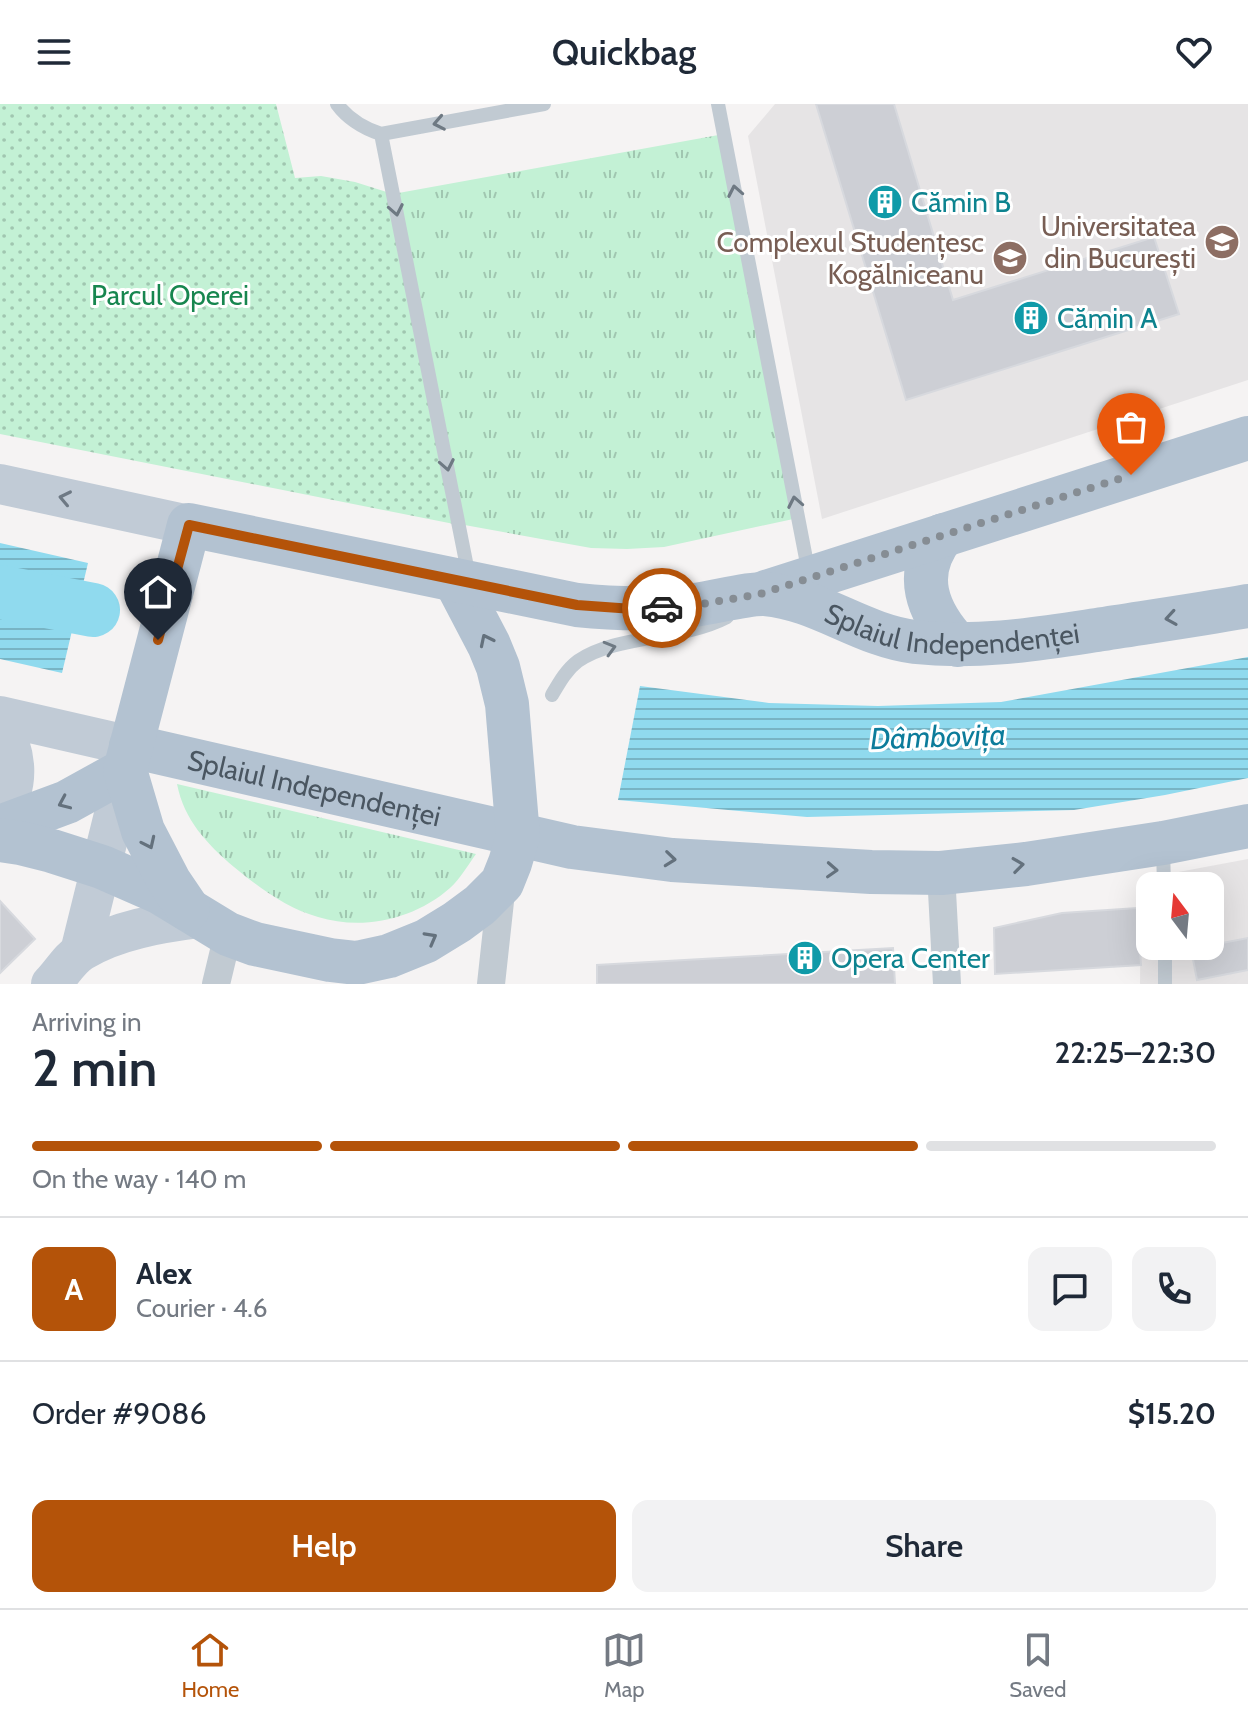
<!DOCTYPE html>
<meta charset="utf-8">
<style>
:root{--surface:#fff;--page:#f2f2f3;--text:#1f2937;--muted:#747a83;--line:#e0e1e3;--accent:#b45309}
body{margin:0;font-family:Cabin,sans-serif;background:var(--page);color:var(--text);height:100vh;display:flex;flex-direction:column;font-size:30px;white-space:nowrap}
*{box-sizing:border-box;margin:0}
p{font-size:26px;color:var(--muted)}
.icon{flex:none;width:44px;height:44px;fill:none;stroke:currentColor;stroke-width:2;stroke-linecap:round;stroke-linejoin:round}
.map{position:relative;height:880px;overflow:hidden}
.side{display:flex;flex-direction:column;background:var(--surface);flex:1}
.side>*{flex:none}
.needle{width:52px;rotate:344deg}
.controls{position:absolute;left:1136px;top:768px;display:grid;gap:16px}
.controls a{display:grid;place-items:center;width:88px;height:88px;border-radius:16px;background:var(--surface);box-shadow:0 8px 32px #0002;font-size:40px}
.pin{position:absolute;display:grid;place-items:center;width:68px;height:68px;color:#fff;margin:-82px -34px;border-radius:50% 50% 50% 0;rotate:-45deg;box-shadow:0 0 8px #0007}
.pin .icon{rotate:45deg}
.courier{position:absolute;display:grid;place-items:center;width:80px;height:80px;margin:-40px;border:6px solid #b45309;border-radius:50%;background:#fff;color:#222;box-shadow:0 2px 10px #0007}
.summary em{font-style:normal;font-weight:600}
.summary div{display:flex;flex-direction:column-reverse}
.summary{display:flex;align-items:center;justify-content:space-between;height:136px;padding:0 32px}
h1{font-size:52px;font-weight:600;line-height:60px}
.bar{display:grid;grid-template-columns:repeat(4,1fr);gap:12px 8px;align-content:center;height:96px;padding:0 32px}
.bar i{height:10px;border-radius:6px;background:var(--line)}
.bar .on{background:var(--accent)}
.bar p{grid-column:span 4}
.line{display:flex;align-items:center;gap:20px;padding:0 32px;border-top:2px solid var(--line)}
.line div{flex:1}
.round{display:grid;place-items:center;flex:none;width:84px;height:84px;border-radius:16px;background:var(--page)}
.action{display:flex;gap:16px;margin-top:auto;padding:16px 32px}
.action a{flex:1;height:92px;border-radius:16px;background:var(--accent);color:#fff;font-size:32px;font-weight:600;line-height:92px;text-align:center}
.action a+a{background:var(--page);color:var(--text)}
header{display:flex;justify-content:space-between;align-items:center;height:104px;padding:0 32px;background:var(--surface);font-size:36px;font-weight:600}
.dock{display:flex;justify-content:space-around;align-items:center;height:112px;border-top:2px solid var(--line);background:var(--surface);font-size:22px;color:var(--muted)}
.dock a{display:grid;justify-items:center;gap:4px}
.dock .on{color:var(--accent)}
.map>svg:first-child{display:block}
</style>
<header><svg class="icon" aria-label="menu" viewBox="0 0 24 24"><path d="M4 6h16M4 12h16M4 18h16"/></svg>Quickbag<svg class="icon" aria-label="heart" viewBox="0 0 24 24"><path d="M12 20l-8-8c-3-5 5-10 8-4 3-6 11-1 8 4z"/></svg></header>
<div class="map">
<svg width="1248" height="880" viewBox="0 0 1248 880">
<defs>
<pattern id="grass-tufts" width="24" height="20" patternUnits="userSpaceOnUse" patternTransform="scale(2)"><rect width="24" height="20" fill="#c3f1d5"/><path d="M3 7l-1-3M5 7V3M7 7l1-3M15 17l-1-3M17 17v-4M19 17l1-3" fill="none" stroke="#a0c6b0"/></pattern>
<pattern id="park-dots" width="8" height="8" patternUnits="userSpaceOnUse" patternTransform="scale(2)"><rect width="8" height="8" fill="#c3f1d5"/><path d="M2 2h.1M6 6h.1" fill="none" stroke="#a0c6b0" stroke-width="1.8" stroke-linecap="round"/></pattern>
<pattern id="water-rules" width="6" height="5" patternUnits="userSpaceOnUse" patternTransform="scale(2)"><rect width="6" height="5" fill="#90daee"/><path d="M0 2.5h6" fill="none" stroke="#78b4c4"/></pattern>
</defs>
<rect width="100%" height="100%" fill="#f5f3f3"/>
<!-- education -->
<path fill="#e6e4e5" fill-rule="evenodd" d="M775,0H1248V276L822,415L748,32Z
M1248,755V880H1140L1141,775ZM1150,782H1210V842H1150Z"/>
<!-- grass -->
<path fill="url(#grass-tufts)" d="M724,30L798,414L664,443L627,445L591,444L459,420L393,90Z
M177,680L476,750C468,761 460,775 450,784C415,815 363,827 318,813C288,805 258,783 234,763C207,740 184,716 177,680Z"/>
<!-- park -->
<path fill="url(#park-dots)" d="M0,0H276L295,74L321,72L355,78L393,90L459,421L0,330Z"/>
<!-- water -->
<path fill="url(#water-rules)" d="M0,439L88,459L62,569L0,555Z
M1248,553V674L1165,691L1074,706L807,713L618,696L640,582L769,599L878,602L1001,598Z"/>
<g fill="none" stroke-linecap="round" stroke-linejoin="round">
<!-- river -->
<path stroke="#90daee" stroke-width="54" d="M0,488L93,506"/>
</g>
<!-- building -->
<path fill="#cdcfd5" stroke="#d7d9de" stroke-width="2" d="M816,0H894L953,196L1154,133L1179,210L906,296Z
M0,797L35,835L0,869Z
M1137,804L1141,861L995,870L994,824L1062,809Z
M1248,834V866L1197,876L1191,845Z
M893,844L895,880H597V861Z"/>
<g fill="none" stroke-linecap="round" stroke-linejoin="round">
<!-- lane -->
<path stroke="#c1cad2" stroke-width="14" d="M337,0C348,15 363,24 381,30L544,0
M718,0L809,470
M381,30L469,473
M552,591C559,579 566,566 578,557C618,530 681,537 727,513
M1163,743L1164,782
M1165,842V880"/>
<!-- street -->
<path stroke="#c1cad2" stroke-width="28" d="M941,769L947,880
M216,880L228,830
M491,880L502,779"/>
<!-- secondary -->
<path stroke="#c1cbd6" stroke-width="40" d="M0,380L189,421
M0,612L131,642
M0,621C17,648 21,682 0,709
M80,848L125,666
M51,880C61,870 70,854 82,847C116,826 161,819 199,814"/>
<!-- primary -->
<g stroke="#b3c2d1" stroke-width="44">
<path d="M943,431C912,470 927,508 958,541"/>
<path d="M766,488L1248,334"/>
<path id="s1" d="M131,642L572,743L672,756L871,768L941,769L1026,760L1163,739L1248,722"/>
<path d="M0,723L67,698L125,666"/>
<path d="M0,736L20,739L52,747L102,763L159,788L228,830L255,840L330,856L357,859L389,852L426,837L457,818L480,801L502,779L510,759L518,732L507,600L498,563L489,541L455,476"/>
<path id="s2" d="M188,805L169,777L143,727L125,666L189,421L577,501C616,505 654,506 693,501C713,499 747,489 765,490C820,495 860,531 915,538C977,545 1037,535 1097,526C1148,518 1198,511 1248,502"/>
</g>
</g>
<!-- one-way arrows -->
<defs><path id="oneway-chevron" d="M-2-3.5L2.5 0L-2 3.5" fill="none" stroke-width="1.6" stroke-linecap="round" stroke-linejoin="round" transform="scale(2)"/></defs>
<g stroke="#6e7983">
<use href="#oneway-chevron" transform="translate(439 19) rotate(169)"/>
<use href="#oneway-chevron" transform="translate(735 87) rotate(-101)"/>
<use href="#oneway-chevron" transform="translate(396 106) rotate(79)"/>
<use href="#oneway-chevron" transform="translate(447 361) rotate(79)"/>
<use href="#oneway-chevron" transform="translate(795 398) rotate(-101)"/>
<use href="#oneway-chevron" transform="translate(610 544) rotate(-16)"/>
</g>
<use stroke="#6e7984" href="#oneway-chevron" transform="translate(65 394) rotate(-168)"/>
<g stroke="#64717d">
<use href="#oneway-chevron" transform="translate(1171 514) rotate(171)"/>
<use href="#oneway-chevron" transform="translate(486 536) rotate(-116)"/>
<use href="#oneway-chevron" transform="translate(64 699) rotate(156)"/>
<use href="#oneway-chevron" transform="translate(149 739) rotate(65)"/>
<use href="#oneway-chevron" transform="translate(670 755) rotate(6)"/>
<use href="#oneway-chevron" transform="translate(1018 761) rotate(-7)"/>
<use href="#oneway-chevron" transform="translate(832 766) rotate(3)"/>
<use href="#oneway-chevron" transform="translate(431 834) rotate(-29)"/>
</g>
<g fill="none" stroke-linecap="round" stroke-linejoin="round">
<!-- done -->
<path stroke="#868d94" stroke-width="8" stroke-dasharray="0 14.4" d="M662,504L691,502L760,490L1131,371"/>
<!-- route -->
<path stroke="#b45309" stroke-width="10" d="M158,536L189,421L577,501L633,505L662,504"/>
</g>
<!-- icons -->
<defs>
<symbol id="building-disc" viewBox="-11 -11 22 22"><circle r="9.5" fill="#0f9aa8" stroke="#fff"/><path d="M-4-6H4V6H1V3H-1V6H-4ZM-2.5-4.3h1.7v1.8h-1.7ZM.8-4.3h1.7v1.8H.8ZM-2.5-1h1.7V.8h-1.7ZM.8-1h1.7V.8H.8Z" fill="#fff"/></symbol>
<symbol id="university-disc" viewBox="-11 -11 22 22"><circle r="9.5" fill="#8d6e63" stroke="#fff"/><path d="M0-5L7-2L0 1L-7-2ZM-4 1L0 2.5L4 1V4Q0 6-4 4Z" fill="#fff"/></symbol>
</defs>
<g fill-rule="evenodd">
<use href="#building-disc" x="865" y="78" width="40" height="40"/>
<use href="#university-disc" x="1202" y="118" width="40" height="40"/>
<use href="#university-disc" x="990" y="134" width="40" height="40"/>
<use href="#building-disc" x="1011" y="194" width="40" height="40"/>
<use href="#building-disc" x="785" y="834" width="40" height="40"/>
</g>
<g text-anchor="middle" stroke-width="6" stroke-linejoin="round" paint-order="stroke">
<!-- culture labels -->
<g font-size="28" fill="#0d838f" stroke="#fff" text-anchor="start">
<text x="911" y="108">Cămin B</text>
<text x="1057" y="224">Cămin A</text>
<text x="831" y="864">Opera Center</text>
</g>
<!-- education labels -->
<g font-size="28" fill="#785e54" stroke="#fff" text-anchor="end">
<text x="1196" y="132">Universitatea<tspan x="1196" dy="32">din București</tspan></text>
<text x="984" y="148">Complexul Studențesc<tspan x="984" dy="32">Kogălniceanu</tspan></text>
</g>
<!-- park labels -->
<g font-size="28" fill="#17864f" stroke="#fff">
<text x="170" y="201">Parcul Operei</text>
</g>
<!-- street labels -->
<g font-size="28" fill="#4a5661" stroke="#fff">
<text dy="10" stroke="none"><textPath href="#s2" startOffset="1186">Splaiul Independenței</textPath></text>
<text dy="10" stroke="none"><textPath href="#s1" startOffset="188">Splaiul Independenței</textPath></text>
</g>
<!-- water labels -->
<g font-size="30" font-style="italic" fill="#0c7c9b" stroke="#fff">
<text transform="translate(938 633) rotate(-2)" y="10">Dâmbovița</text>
</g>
</g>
</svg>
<div class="controls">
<a><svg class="needle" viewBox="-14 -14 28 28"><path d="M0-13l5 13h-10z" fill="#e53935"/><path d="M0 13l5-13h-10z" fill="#747a83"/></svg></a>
</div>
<div class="pin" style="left:1131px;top:371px;background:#ea580c"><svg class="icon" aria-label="bag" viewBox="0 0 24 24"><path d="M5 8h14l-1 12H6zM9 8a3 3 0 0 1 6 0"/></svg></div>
<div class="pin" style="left:158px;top:536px;background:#1f2937"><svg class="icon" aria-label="home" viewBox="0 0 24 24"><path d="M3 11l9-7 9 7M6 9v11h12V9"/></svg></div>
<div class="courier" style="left:662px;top:504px"><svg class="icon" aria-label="car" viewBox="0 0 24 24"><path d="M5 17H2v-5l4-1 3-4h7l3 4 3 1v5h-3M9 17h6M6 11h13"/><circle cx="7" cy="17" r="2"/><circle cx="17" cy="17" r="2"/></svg></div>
</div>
<section class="side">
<div class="summary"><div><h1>2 min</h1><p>Arriving in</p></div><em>22:25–22:30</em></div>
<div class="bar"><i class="on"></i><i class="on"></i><i class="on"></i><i></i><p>On the way · 140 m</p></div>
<div class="line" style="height:144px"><b class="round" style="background:var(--accent);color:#fff">A</b><div><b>Alex</b><p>Courier · 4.6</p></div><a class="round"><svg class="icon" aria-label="chat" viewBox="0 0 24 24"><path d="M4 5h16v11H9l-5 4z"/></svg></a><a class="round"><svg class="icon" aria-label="phone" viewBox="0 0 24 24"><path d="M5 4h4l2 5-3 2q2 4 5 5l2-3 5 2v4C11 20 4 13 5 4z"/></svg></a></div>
<div class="line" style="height:104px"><div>Order #9086</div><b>$15.20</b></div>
<div class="action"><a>Help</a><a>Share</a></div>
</section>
<nav class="dock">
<a class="on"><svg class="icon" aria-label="home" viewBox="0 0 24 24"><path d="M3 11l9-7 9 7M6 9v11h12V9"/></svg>Home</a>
<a><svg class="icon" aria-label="map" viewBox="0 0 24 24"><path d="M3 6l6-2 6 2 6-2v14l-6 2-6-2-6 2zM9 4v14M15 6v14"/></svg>Map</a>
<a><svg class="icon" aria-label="saved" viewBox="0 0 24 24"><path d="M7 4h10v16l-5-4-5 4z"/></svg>Saved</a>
</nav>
